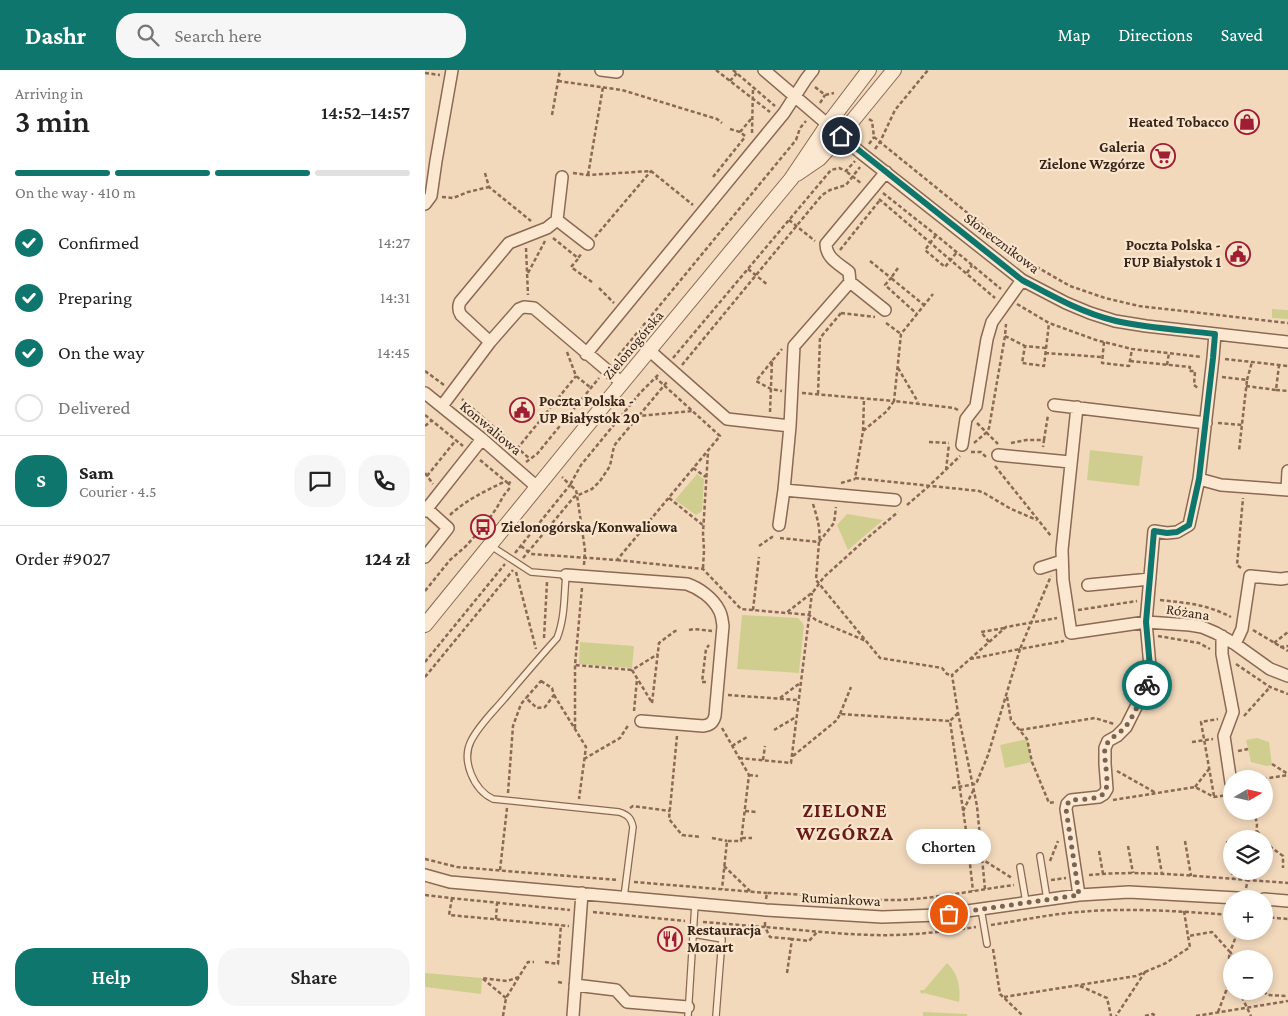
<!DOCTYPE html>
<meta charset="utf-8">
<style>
:root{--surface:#fff;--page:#f6f6f6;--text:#222;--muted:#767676;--line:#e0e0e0;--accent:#0f766e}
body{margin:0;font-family:"Crimson Pro",serif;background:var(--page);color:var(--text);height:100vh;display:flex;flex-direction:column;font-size:19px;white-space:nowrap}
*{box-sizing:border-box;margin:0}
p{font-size:16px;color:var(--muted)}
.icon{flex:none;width:28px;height:28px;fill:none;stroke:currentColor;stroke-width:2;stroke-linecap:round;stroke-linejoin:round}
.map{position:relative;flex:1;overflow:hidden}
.panel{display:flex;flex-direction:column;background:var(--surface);width:425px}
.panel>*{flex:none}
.needle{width:32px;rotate:81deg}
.fabs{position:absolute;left:798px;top:700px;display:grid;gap:10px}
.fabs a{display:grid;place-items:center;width:50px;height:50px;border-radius:50%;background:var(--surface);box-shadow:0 2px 8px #0003;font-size:25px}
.pin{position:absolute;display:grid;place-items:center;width:42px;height:42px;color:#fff;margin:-21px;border:2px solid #fff;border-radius:50%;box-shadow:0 1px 5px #0007}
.courier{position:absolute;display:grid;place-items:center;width:50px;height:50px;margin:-25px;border:4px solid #0f766e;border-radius:50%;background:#fff;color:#222;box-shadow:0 1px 6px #0007}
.bubble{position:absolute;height:35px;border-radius:18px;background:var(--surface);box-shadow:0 2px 8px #0003;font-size:16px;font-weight:600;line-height:35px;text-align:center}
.overview em{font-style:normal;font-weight:600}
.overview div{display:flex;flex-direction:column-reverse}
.overview{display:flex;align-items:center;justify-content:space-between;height:85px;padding:0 15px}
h1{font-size:32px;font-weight:600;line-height:38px}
.bar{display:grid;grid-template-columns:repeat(4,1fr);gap:8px 5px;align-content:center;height:60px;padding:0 15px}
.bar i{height:6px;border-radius:4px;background:var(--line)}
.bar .current{background:var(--accent)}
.bar p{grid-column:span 4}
.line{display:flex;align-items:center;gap:12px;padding:0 15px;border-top:1px solid var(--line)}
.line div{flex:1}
.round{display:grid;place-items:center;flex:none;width:52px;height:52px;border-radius:20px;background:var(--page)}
ol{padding:0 15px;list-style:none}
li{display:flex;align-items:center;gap:15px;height:55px}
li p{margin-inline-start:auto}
li .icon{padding:5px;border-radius:50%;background:var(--accent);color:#fff;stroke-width:4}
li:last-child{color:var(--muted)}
li i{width:28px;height:28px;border:2px solid var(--line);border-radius:50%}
.button{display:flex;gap:10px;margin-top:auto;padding:10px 15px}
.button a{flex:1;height:58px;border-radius:20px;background:var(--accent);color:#fff;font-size:20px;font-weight:600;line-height:58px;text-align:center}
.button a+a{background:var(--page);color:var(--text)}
header{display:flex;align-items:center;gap:30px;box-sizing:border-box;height:70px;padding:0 25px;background:var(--accent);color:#fff}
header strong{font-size:24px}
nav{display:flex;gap:28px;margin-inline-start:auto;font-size:18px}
.search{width:350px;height:45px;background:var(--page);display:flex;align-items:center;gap:12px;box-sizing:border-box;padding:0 18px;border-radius:20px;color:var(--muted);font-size:19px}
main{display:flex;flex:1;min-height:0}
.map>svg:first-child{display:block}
</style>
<header>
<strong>Dashr</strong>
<div class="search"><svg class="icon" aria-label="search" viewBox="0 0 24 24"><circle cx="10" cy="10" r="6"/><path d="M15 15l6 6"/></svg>Search here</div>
<nav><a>Map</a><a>Directions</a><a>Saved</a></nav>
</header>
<main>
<section class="panel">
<div class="overview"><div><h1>3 min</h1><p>Arriving in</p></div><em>14:52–14:57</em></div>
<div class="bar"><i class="current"></i><i class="current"></i><i class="current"></i><i></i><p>On the way · 410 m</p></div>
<ol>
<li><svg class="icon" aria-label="check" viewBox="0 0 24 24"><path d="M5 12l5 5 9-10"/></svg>Confirmed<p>14:27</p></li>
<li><svg class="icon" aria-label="check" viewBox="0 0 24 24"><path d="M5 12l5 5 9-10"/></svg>Preparing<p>14:31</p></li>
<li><svg class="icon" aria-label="check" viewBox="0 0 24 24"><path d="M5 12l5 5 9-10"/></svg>On the way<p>14:45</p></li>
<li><i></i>Delivered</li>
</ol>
<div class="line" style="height:90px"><b class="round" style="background:var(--accent);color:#fff">S</b><div><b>Sam</b><p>Courier · 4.5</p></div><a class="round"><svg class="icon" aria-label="chat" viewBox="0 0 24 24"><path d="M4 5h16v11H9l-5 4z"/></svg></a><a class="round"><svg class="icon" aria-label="phone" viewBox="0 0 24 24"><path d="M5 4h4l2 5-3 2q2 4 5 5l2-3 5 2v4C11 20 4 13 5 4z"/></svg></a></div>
<div class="line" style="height:65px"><div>Order #9027</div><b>124 zł</b></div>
<div class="button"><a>Help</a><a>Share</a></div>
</section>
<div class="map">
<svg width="863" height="946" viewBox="0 0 863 946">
<rect width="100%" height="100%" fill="#f2d9bc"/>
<!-- green -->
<path fill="#d0ce8f" d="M847,239L863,240V249L847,248Z
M665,380L718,386L714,416L662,410Z
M272,404L279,409L277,441L271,445L250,430Z
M422,444L458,450L423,480L412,455Z
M317,545L373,548L379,555L374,603L312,599Z
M155,572L209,576L207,598L154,594Z
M832,668L844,672L847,695L841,696L826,692L821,670Z
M602,669L607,692L580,698L575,675Z
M522,893C533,903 536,918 534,932L499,923L497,924L495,922L496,920H499Z
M0,903L57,908L56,924L0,917Z
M498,942L542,944V946H498Z"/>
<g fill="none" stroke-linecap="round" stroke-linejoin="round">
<defs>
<path id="service" d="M66,476L106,502L141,505C139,526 140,548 132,568C114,588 97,608 79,629C68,642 54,655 46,671C36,691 49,720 68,729L194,742C203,745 206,748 208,757L199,827
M615,786L622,829
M595,797L601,832
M556,839L562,874
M268,864L297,869L291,946
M263,946L270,834"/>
<path id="minor" d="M176,0L192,2
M339,0L436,83L597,210L641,233L665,243L690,251L721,256L863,272
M137,107L132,150L163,174
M0,134L6,126L11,91L27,0
M132,150L122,158L84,173L35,232C33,237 33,240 36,245L65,272L94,239L99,237L109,238L197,313
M425,212L460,240
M225,281L302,349L365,356L359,420L354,455
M161,284L359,43L381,9L388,0
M0,323L57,369L112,417
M629,335L781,353
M17,336L65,272
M652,337L637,480L638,510L646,563L721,552L765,555L777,557L791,563L810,574L845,599L863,606
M365,356L369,276L425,212L424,202C414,194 401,188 401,174L461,102
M537,375L541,349L551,336L562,269L567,252L597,210
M573,385L645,392
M774,409L796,415L863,420
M359,420L470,430
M862,420L863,401
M0,441L57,369
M0,487L23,458L2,439
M615,498L637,491
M141,505L262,514C274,518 288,528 294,540C297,545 297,550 298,556L290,646C288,653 285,655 278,656L216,651
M663,515L725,509
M797,566V584L808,642L799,666L806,713
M810,574L817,559L825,506L856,509L863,508
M0,805L25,812L341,840L457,847L514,845L654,825L704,822L830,829
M654,825L641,739L642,734L646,730L674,727L679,724L682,719L680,694V678L683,671L692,666L701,657L723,613L725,597L721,552L729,461L742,463L752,462L764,455L774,409L788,288L790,264
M839,829L863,831
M150,915L191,920L202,932L263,937
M148,946L157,823"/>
<path id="tertiary" d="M372,104L394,89L415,66L469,0
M0,555L178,336L366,109L403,54L444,0"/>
</defs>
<!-- service casing -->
<use href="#service" stroke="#8b6954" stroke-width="8"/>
<!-- minor casing -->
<use href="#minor" stroke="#8b6954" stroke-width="14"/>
<!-- tertiary casing -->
<use href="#tertiary" stroke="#8b6954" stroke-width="16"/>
<!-- path -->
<path stroke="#8b6954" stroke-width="2.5" stroke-dasharray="4 2.5" stroke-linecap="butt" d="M291,0L345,42
M308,0L350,36
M0,3L15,5
M133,11L197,20L292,49L297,53
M305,11L312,3
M390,17L400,25L409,23
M395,33L400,25
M127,45L135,0
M444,49L447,51L449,67L455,72L603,192L645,216L680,228L714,236L863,253
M305,59L315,62L320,66
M315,62L326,49
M327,63L328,17
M371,70L375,58L381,51
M444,74L449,67
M450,79L455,72L470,40L503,0
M422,102L437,114
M60,103L64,117L106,151
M148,103L163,105L226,101L268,135
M163,105L178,17
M288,107L320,67
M458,123L511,165L576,219
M17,127L28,128L43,122L64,117
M454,129L570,228
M364,150L390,171
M511,165L500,180L520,197L532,182
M170,167L226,101
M128,168L153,188L157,183
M101,178L103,225
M415,180L455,130
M153,189L146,197L167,212
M445,191L466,208L460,215L492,244
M473,198L466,208L499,235
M323,199L343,215
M103,203L120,171
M542,203L547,195
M174,218L189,233
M592,234L624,253L671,270L707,279L777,287
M416,243L450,247
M461,253L476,264
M580,266L600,276
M679,272L677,293L704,296L707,279
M621,278L600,276L597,293L619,296L624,253
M142,282L151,306L166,318
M620,283L677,287
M248,288L406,100L414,98L421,101L430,91
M800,289L863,296
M189,291L371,70
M347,291L331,311L346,319L357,321
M705,291L765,297L764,301H770L769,315L773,318
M257,295L397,125L405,120L421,115L435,97
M742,295L744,283
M473,298L493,332
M0,301L19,315
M797,307L822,310L814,381
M822,310L827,292
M821,316L851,320L854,295
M851,320L863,321
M377,323L469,331L476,264L508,224
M393,324L395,268L416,243
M37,329L105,389
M533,340L529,338L469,331L462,341L438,361L430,408L554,421L559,423L586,439L612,450
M199,342L205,346H214L267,341
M345,342L347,291L357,279
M0,345L38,376
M552,353L573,374
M793,353L817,355
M0,356L6,351
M438,361L439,329
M619,370L623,345
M504,372L524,373
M549,373L562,362L564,358L580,266L581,254
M586,373L601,370H619L618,377
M92,379L151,306
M546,382H556L561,387
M55,390L84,414
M101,392L112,384L174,308
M570,396L626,466
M268,398L281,407
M521,400L524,374
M0,403L8,414
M2,406L31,370
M416,413L430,409
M244,428L279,456
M388,434C392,447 396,460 394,472L409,453L411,437
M482,435L504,416L535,386
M25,445C41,430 60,421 81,411
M355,468L394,472L391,510L455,588L517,598L522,604L527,605
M96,476L106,484L192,490L295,366L231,308
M334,476L347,467H349
M90,483L145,415L137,407
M98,488L149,427L167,419L175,411L185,396L189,376L192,372L242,312
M192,490L278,499L316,539L361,543L388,522L399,507L440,470L473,442
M159,495L160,480L152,425L151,420L145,415L156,395L215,323L235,303
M278,498L279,480L278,463L283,382
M816,498L812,495L818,428
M91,502L111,579
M157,518L150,595L207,600
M0,521L25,490L41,476L58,457L71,439L79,425L84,419V414L86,410
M735,530C762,533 781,534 806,547
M328,540L334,487
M653,540L712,531
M363,543L384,545L391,550L441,571
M264,560L269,559L287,561
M828,560L863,581
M733,566L774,573L785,579
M119,568L122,512
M564,572L556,562L580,558
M849,573L863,562
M855,577L863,576
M545,589L595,579L626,506
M0,592L80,494
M811,594L845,617L863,624
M0,607L88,500
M116,611L127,618L129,625L120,637L112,638L101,628Z
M281,612H277L281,579L284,575
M129,625L161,677L154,729
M303,625L373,630
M582,627L586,650L602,669L607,692L624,733L630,732
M355,628L375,613
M226,631L207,600L233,584
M227,633L234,573L250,561H254
M209,641L212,609
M533,643L525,651L542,767L548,821
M415,644L426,617
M819,646L845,617
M150,658V595
M297,658L324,705L316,771H302L297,819
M349,660L371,647
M595,660L670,648L689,654
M252,666L244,749L257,765L276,767
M767,672L788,669
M307,676L322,667
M813,681L823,679
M368,686L412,650L415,644L525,651
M314,688L366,693L387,523
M159,689L195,668L204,654
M338,690L340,676
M847,694L863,704
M692,701L731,723
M324,705L333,706
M838,709L863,705
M770,717L784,699
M527,718L551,714L563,685L595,579L639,571
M83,723L88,656L96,634L101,628
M789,726L776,652L793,649
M688,730L770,717L789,727L803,725
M205,738L208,736L245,741
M320,741L331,742
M538,741L549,719
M829,741L832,754L831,769
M832,761L847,778L858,786V798
M287,768L302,771
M317,768H327
M760,771L766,806
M802,771L806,797
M703,776L708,803
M732,776L737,804
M544,781L587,808
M674,781L678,804
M0,789L32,797L193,810
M625,791L633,771
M299,796L325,821
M75,800L82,738
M807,801L808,809
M664,805C716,800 770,806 823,810L824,801
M626,810L641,808
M209,812L342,823
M821,818L823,810L863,813
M560,819L552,736L533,643L527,605L581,557L632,548
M0,825L35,829L145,840
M27,828L24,845L144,856
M341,829L342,823C386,824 431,831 475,830C513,828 551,820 589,815
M759,841L763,866
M168,842L260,851
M839,847L863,849
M71,849L72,833
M278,852L340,857L345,867L367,869
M340,852V857C376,860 412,864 447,865C482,866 517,862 551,857
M566,855C592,851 617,846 642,843C697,837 752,841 806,845
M568,879L575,924L598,946
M811,889L805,882L813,861
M120,892L133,894L136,855
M720,902L741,893L765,877L763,866L787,862L805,882L804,887L806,905
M362,903L367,869L384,871L393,861
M133,912L139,913
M655,916L682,928L686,946
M814,921L826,946
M839,921L842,925L863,926
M579,927L711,906L720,902L691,946
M81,928L57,908L82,911L94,907
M793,942L806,908
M78,946L81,928L103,892H109
M720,946L728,944L730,946
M771,946L863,931"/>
<!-- service -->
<use href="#service" stroke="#fce8d0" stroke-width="5.5"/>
<!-- minor -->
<use href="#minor" stroke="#fce8d0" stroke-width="11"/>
<!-- tertiary -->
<use href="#tertiary" stroke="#fce8d0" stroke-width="14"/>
</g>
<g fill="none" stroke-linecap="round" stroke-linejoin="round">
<!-- done -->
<path stroke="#7a6353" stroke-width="5" stroke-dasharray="0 9" d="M524,844L654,825L641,739L642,734L646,730C655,729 674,730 679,723C686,715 678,689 680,678C683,668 695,664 701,656C710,644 716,628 722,615"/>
<!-- route -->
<path stroke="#0f766e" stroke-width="6" d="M416,66L597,210C627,226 657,243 691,251C723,258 757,260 790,264L788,288L774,409L764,455L752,462L742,463L729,461L721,552L725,597L722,615"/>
</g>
<!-- icons -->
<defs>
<symbol id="shop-ring" viewBox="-11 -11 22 22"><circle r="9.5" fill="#f9e5cc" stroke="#9f1e34" stroke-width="1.5"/><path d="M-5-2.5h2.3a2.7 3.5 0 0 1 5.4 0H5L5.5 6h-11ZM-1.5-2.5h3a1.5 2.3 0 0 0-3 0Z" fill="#9f1e34"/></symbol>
<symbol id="supermarket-ring" viewBox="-11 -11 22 22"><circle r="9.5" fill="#f9e5cc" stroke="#9f1e34" stroke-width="1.5"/><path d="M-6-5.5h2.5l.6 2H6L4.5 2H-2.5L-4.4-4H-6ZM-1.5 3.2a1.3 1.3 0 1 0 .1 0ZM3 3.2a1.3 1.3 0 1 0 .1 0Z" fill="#9f1e34"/></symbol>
<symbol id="civic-ring" viewBox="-11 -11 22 22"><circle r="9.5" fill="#f9e5cc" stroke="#9f1e34" stroke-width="1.5"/><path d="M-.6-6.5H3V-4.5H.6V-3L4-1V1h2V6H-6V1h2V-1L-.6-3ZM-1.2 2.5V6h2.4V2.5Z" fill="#9f1e34"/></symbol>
<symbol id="bus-ring" viewBox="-11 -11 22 22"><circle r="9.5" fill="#f9e5cc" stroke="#9f1e34" stroke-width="1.5"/><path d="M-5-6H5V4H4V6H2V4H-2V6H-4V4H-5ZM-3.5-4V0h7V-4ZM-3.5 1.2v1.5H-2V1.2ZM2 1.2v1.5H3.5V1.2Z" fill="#9f1e34"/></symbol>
<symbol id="restaurant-ring" viewBox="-11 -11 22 22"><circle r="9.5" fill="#f9e5cc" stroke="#9f1e34" stroke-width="1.5"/><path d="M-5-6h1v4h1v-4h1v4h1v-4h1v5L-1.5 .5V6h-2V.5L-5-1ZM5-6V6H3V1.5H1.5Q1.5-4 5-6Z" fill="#9f1e34"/></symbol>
</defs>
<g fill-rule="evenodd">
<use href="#shop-ring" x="808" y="38" width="28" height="28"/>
<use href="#supermarket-ring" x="724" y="72" width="28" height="28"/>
<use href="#civic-ring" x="799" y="170" width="28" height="28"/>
<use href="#civic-ring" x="83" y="326" width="28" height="28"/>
<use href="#bus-ring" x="44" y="443" width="28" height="28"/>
<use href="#restaurant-ring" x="231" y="855" width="28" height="28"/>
</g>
<g text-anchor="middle" stroke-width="4.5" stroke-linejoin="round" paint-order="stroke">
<!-- poi labels -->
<g font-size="15" font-weight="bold" fill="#39241a" stroke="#f9e5cc" text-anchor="end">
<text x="804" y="57">Heated Tobacco</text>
<text x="720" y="82">Galeria<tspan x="720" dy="17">Zielone Wzgórze</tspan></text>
<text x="796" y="180">Poczta Polska -<tspan x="796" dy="17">FUP Białystok 1</tspan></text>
<text x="114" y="336" text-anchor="start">Poczta Polska -<tspan x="114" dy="17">UP Białystok 20</tspan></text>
<text x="76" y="462" text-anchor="start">Zielonogórska/Konwaliowa</text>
<text x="262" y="865" text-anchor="start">Restauracja<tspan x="262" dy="17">Mozart</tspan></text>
</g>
<!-- street labels -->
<g font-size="15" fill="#39241a" stroke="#f9e5cc">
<text transform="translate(577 173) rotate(37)" y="5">Słonecznikowa</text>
<text transform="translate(208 275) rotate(-50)" y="5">Zielonogórska</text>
<text transform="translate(66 358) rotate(40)" y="5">Konwaliowa</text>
<text transform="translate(763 542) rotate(9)" y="5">Różana</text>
<text transform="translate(416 829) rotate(3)" y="5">Rumiankowa</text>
</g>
<!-- district labels -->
<g font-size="20" font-weight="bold" letter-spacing="1" fill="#691a16" stroke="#f9e5cc">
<text x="420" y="747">ZIELONE<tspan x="420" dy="23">WZGÓRZA</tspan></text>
</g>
</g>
</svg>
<div class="fabs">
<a><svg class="needle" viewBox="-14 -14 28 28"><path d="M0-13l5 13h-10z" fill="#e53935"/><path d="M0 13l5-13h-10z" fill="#767676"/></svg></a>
<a><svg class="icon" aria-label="layers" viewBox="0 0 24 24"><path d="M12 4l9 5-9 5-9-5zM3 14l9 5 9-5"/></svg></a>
<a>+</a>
<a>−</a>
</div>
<div class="pin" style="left:524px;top:844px;background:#ea580c"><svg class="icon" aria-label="bag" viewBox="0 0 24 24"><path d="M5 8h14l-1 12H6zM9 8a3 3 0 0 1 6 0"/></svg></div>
<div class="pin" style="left:416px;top:66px;background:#1f2937"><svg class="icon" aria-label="home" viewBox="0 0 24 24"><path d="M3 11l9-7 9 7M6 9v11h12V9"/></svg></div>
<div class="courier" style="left:722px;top:615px"><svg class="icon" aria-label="bike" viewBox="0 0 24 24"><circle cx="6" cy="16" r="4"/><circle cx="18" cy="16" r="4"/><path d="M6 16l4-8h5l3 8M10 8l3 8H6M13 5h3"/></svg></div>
<div class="bubble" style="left:481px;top:759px;width:85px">Chorten</div>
</div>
</main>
